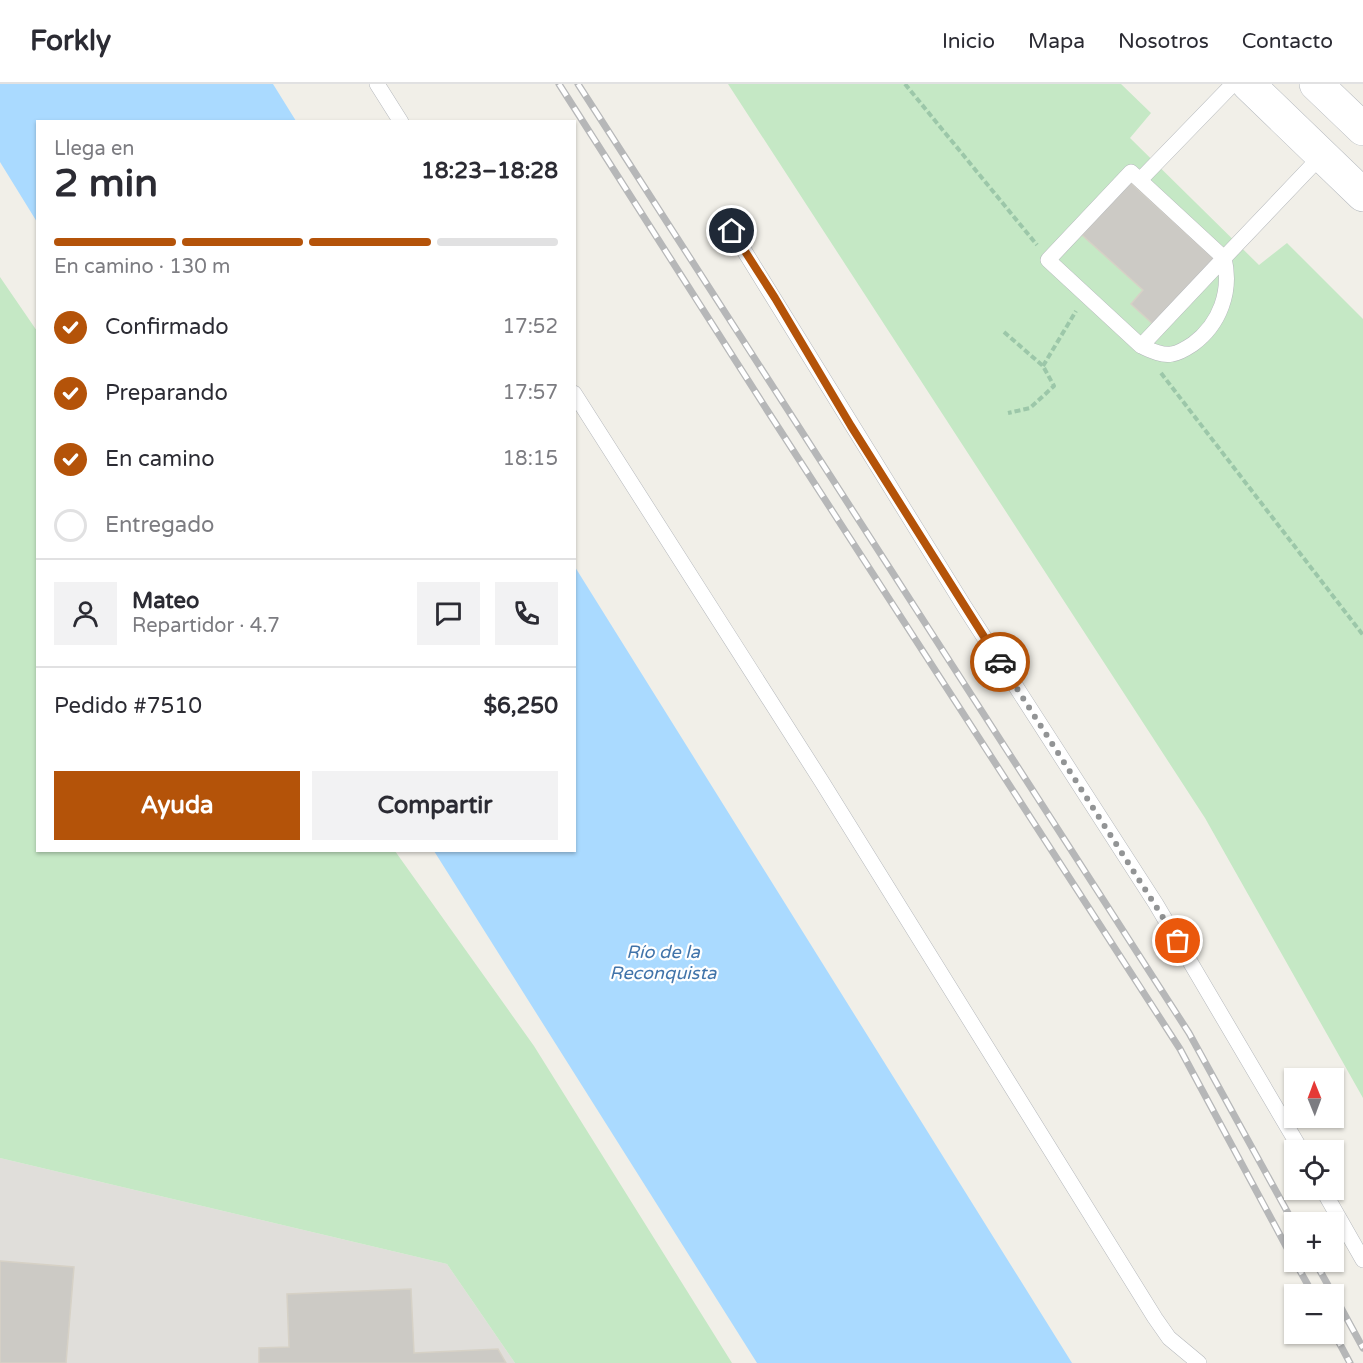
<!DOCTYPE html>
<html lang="es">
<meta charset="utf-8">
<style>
:root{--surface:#fff;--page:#f2f2f3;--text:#2b2b33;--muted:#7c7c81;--line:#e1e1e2;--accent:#b45309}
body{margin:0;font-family:"Varela Round",sans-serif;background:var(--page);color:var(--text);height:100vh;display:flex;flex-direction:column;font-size:22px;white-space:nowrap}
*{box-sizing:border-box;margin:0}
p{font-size:20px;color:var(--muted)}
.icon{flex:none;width:33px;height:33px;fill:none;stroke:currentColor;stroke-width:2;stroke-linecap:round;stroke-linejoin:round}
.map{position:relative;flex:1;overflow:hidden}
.side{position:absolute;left:36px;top:36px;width:540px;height:732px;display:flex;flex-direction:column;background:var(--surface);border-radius:0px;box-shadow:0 2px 4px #0004}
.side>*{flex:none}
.needle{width:39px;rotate:359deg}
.fabs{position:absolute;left:1284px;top:984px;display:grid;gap:12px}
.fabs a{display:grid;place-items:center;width:60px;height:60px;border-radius:0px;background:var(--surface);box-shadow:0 2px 4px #0004;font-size:30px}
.pin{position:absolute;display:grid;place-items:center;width:51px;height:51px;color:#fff;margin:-26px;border:3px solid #fff;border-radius:50%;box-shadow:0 2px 6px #0007}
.courier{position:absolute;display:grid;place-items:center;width:60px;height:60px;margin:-30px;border:4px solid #b45309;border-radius:50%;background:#fff;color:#222;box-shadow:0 2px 8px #0007}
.summary em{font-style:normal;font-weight:800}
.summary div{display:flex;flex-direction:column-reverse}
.summary{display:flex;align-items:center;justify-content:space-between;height:102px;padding:0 18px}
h1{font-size:39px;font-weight:800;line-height:45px}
.bar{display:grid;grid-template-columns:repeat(4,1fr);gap:9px 6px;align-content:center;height:72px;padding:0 18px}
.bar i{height:8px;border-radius:4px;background:var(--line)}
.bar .selected{background:var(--accent)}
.bar p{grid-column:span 4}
.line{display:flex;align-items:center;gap:15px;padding:0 18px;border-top:2px solid var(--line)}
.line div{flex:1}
.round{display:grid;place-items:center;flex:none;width:63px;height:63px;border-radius:0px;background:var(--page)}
ol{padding:0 18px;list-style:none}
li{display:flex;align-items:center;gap:18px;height:66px}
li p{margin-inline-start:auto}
li .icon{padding:6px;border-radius:50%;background:var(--accent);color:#fff;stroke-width:4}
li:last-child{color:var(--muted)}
li i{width:33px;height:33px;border:3px solid var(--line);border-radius:50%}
.button{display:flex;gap:12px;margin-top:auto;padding:12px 18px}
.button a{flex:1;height:69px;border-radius:0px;background:var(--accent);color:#fff;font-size:24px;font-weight:800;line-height:69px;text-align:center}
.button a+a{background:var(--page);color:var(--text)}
header{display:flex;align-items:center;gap:36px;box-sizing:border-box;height:84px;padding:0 30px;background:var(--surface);border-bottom:2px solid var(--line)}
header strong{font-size:28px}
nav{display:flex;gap:33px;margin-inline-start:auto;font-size:21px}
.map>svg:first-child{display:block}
</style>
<header>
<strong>Forkly</strong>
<nav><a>Inicio</a><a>Mapa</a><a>Nosotros</a><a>Contacto</a></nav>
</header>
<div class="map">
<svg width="1363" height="1279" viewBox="0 0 1363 1279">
<rect width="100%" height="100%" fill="#f1efe8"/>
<!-- industrial -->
<path fill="#e0deda" d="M0,1074L447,1180L515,1279H0Z"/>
<!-- green -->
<path fill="#c5e8c5" d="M728,0H1121L1151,29L1130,54L1259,181L1287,159L1363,235V1014L1205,734Z
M0,193L37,247L38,766L395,767L534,962L732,1279H515L447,1180L0,1074Z"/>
<!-- water -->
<path fill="#aadaff" d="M0,0H273L296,37L38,38L37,138L0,78Z
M575,483L1072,1279H757L434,767L574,766Z"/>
<!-- building -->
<path fill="#cccac5" stroke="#d6d1c6" stroke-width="1.5" d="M1130,98L1214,175L1154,241L1131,220L1143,206L1082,151Z
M0,1177L74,1183L66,1279H0Z
M411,1205L414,1269L498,1265L506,1279H259V1264L289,1263L287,1210Z"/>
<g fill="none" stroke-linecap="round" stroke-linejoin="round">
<defs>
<path id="service" d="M377,0L401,38
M1131,88L1224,174L1141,262L1048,176Z
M1140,96L1233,0
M732,147L964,522L1156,820L1301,1066
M1141,262C1150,266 1161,272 1172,270C1179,269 1187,264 1193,260C1220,240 1232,207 1224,174L1322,71
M574,309L822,698L1155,1234L1169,1254L1199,1279
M1323,1106L1363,1176"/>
<path id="secondary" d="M1248,0L1363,111
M1316,0L1363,45"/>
</defs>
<!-- service casing -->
<use href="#service" stroke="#b5b8bc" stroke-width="16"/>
<!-- secondary casing -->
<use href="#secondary" stroke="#b6babf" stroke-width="34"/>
<!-- path -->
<path stroke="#9cc7a9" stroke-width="4" stroke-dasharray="6 3" stroke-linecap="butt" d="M905,0L1037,161
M1004,248L1043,282L1054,302L1030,324L1008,329
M1043,282L1076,227
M1161,289L1363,551"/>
<!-- service -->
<use href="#service" stroke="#fff" stroke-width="15"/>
<!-- secondary -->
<use href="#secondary" stroke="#fff" stroke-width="33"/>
<defs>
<path id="rail" d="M559,0L767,326L1180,965L1294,1177
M578,0L1189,949L1294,1140
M1295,1178L1313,1210
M1315,1178L1333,1210
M1334,1211L1363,1264
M1334,1249L1350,1279"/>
</defs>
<!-- rail casing -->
<use href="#rail" stroke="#b6b7b8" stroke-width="7"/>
<!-- rail -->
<use href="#rail" stroke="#fff" stroke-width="4.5" stroke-dasharray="14" stroke-linecap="butt"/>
</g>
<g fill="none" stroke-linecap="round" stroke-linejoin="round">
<!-- done -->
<path stroke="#929495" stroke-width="6" stroke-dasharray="0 10.8" d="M1000,578L1178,857"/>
<!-- route -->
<path stroke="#b45309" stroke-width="8" d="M732,147L775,214L851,342L1000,578"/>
</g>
<g text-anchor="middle" stroke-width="4.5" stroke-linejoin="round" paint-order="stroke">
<!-- water labels -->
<g font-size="18" font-style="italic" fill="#4174aa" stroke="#fff">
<text x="663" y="874">Río de la<tspan x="663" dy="21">Reconquista</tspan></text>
</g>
</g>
</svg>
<div class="fabs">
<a><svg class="needle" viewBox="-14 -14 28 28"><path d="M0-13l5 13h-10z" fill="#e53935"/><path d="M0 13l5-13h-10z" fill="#7c7c81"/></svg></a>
<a><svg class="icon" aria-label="locate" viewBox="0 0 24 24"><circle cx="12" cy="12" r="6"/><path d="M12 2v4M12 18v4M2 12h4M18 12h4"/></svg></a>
<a>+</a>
<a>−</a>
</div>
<div class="pin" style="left:1178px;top:857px;background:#ea580c"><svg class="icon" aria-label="bag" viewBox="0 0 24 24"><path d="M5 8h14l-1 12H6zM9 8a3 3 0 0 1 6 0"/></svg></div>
<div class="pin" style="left:732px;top:147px;background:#1f2937"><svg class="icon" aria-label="home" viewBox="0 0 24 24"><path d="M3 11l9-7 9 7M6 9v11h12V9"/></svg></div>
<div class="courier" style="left:1000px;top:578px"><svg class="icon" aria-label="car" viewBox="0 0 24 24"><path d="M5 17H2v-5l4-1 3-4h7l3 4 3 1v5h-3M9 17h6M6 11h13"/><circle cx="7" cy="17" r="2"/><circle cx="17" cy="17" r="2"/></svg></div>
<section class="side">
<div class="summary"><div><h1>2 min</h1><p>Llega en</p></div><em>18:23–18:28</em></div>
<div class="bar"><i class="selected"></i><i class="selected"></i><i class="selected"></i><i></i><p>En camino · 130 m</p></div>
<ol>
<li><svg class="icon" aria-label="check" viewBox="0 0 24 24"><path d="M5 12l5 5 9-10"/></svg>Confirmado<p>17:52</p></li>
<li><svg class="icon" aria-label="check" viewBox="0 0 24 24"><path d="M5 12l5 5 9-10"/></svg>Preparando<p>17:57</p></li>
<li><svg class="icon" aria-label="check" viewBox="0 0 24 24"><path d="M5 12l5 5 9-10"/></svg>En camino<p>18:15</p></li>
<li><i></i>Entregado</li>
</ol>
<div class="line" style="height:108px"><a class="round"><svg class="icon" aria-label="person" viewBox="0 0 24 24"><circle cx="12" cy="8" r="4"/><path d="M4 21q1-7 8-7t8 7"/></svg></a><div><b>Mateo</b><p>Repartidor · 4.7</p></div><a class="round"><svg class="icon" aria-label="chat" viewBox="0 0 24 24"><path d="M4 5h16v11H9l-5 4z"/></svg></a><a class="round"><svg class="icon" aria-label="phone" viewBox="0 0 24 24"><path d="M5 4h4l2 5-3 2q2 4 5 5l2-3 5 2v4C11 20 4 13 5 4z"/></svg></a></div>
<div class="line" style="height:78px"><div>Pedido #7510</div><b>$6,250</b></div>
<div class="button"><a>Ayuda</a><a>Compartir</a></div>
</section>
</div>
